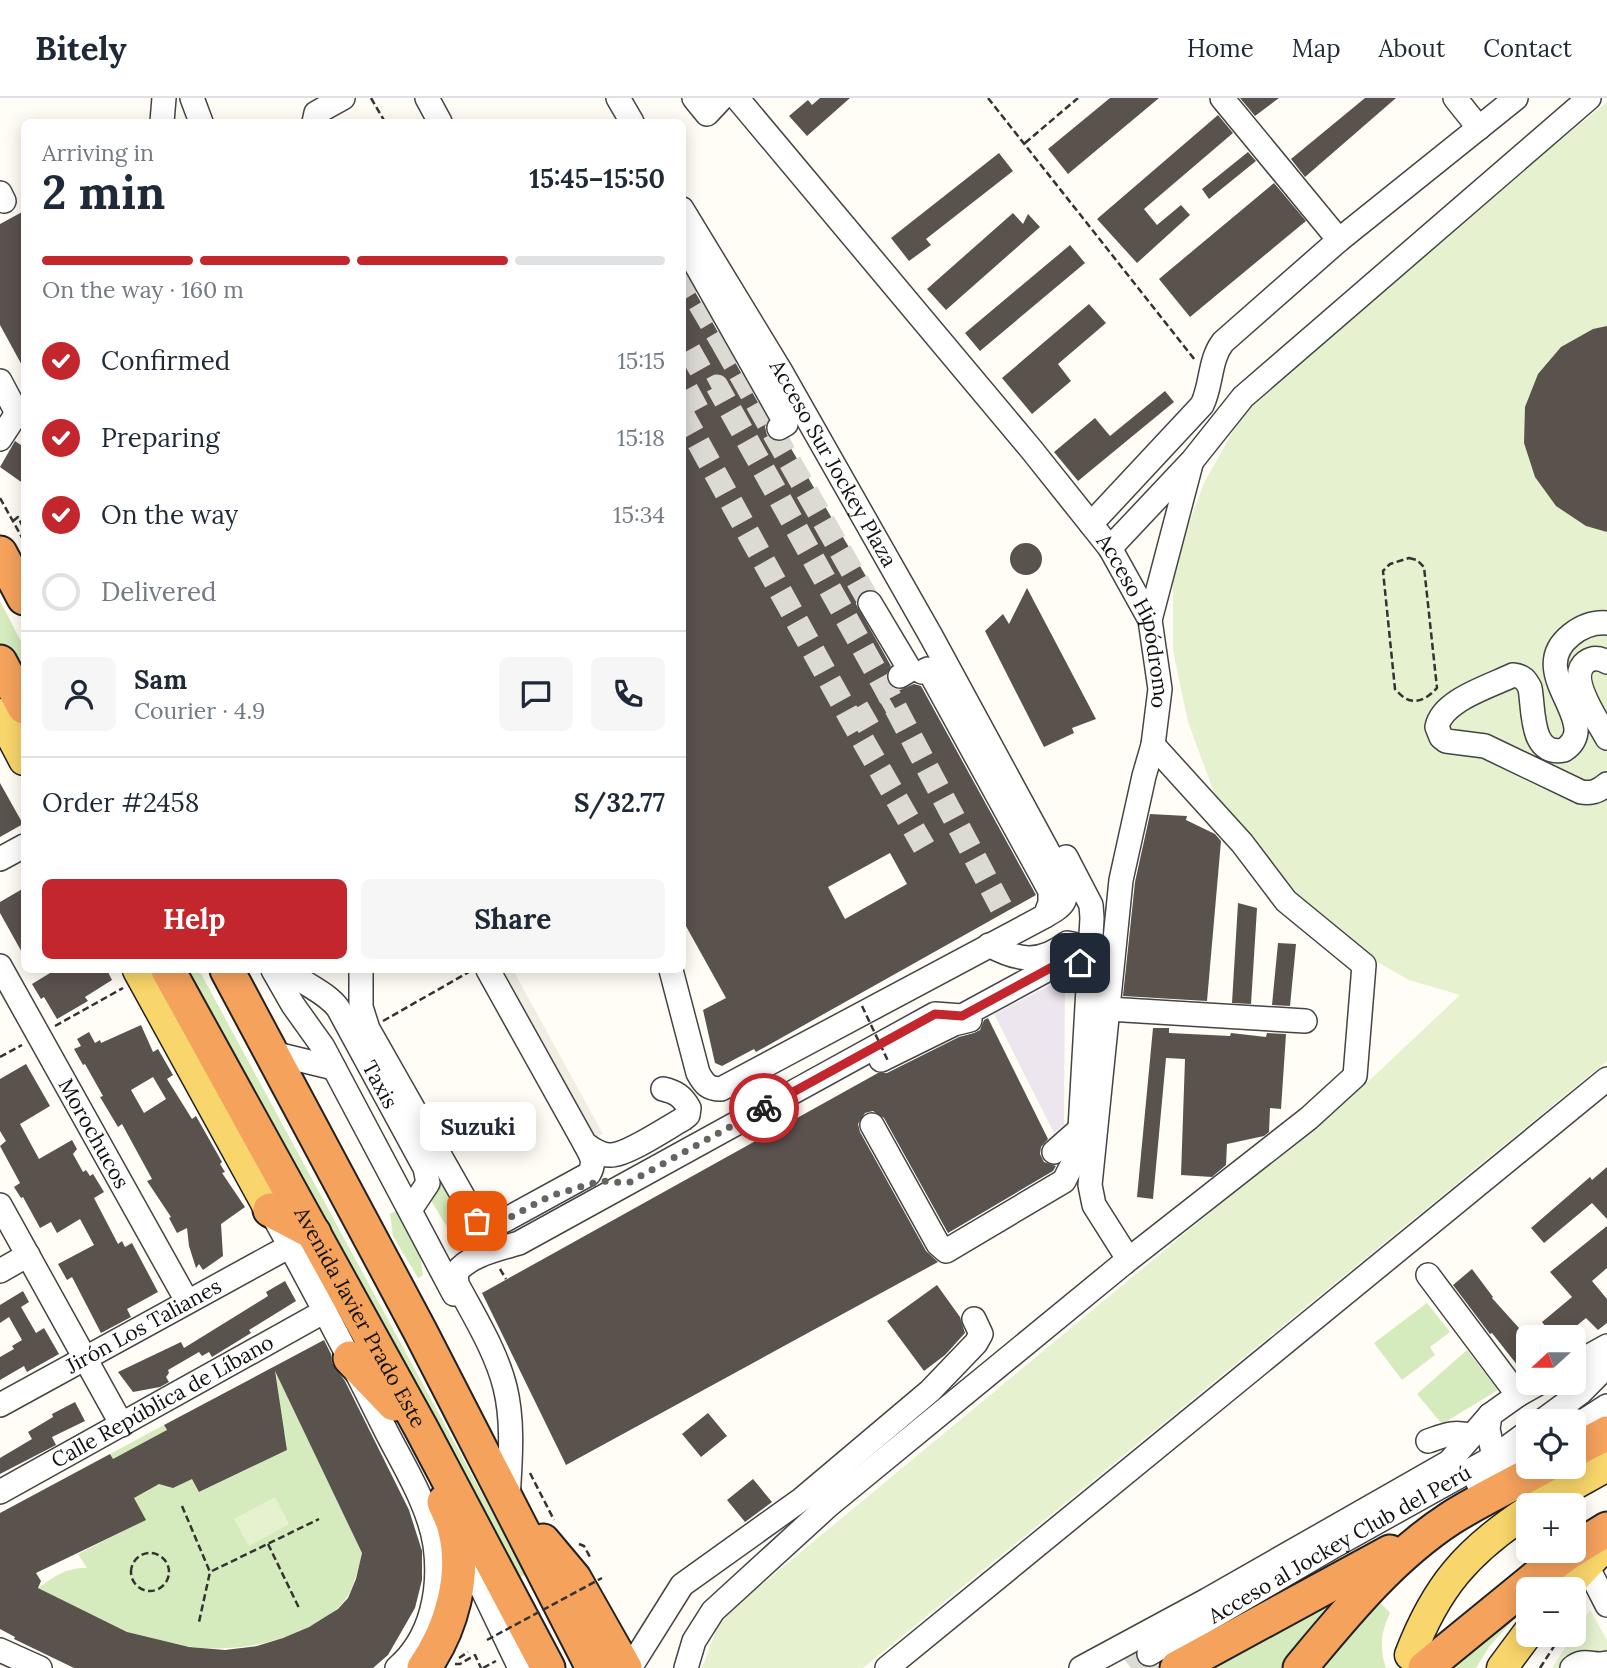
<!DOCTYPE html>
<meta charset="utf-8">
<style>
:root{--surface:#fff;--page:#f6f6f7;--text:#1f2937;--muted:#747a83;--line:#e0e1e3;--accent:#c4262e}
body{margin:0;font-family:Lora,serif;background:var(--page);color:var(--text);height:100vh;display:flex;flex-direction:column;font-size:26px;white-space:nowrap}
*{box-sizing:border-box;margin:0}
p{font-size:23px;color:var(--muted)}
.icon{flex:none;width:38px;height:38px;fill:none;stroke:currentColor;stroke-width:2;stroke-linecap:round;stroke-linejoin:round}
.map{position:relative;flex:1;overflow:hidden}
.drawer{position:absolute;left:21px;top:21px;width:665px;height:854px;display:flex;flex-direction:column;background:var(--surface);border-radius:10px;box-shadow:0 4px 18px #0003}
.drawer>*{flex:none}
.needle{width:46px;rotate:249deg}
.buttons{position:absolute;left:1516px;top:1227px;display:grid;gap:14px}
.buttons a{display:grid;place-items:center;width:70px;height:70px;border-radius:10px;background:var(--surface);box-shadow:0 4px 18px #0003;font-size:35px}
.pin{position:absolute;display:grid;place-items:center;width:60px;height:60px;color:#fff;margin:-30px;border-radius:14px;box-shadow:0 4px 10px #0006}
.courier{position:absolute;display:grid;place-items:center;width:70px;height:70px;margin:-35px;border:5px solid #c4262e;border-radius:50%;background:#fff;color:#222;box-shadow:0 2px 9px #0007}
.bubble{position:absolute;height:49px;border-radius:10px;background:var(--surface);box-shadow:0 4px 18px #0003;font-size:23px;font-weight:800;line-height:49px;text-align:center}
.head em{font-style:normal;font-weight:800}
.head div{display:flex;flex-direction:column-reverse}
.head{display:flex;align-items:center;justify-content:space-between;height:119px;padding:0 21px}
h1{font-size:46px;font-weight:800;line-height:52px}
.bar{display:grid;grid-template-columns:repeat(4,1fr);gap:10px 7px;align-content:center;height:84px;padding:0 21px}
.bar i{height:9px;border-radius:5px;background:var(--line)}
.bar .active{background:var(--accent)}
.bar p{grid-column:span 4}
.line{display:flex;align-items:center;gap:18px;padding:0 21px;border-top:2px solid var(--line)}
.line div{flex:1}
.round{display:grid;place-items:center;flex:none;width:74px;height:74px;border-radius:10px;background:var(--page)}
ol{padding:0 21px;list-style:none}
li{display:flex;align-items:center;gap:21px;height:77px}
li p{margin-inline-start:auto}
li .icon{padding:7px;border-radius:50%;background:var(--accent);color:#fff;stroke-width:4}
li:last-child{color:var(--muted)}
li i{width:38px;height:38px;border:4px solid var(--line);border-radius:50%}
.button{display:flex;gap:14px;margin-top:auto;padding:14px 21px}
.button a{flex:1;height:80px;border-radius:10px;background:var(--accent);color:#fff;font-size:28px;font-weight:800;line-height:80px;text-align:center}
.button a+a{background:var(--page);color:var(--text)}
header{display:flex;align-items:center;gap:42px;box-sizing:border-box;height:98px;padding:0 35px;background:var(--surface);border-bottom:2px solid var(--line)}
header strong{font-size:33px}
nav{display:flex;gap:38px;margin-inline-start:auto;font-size:24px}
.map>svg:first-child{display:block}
</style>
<header>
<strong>Bitely</strong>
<nav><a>Home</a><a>Map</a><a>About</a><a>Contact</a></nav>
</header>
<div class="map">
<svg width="1607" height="1570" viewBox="0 0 1607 1570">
<rect width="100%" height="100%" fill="#fffdf5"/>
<!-- industrial -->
<path fill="#eee6ef" d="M1065,880L1064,1027L1054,1035L994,916Z"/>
<!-- green -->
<path fill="#d5ebbd" d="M0,503L24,549V594L0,550Z
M179,872H199L526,1477L516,1480Z
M434,1065L483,1135L478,1144L460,1130L448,1131L429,1099Z
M399,1111L418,1143L423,1177L418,1180L393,1138L390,1116Z
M1427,1205L1450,1234L1430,1249L1435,1257L1402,1282L1374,1245Z
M1467,1252L1498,1292L1442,1326L1417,1296Z
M273,1269L362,1455C351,1505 342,1514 295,1535C241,1558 184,1553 129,1535C97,1524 68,1505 38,1490C54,1479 66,1469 87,1470L78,1456L145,1422L110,1356L164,1327L200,1394L287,1352L285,1335L256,1278Z
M1355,1484L1281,1570H1196Z
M1378,1502L1390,1515C1381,1534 1379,1550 1386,1570H1318Z
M1528,1505L1489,1549L1476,1570H1448Z"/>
<!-- pitch -->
<path fill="#e6f2cf" d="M1607,4V963L863,1570H702L717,1530L731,1512L1371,981L1460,897L1409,882L1323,833L1216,700L1188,624L1173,553V467L1204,385L1260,285Z
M275,1399L289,1426L249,1448L234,1421Z
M1590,1512L1607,1542V1570H1552Z"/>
<!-- plaza -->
<path fill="#f1ede2" d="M496,872H513L603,1036L590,1043Z"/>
<!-- building -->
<path fill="#5a524d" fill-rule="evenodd" d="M820,0H850L807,38L789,18L808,2L812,7Z
M1110,0H1159L1068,76L1048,51Z
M1240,0H1279L1255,18Z
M1365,0H1396L1305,79L1291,61Z
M1218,17L1233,35L1144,111L1157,127L1181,107L1190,117L1137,165L1097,121Z
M1248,54L1256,63L1209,101L1202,91Z
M999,55L1013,73L926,141L931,147L909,163L891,140Z
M1274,85L1306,123L1190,219L1159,181Z
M24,113V271L0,227V126Z
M1013,115L1023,126L1028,116L1040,129L946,212L927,191Z
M1070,147L1085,165L980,253L965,235Z
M682,171L768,322L765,329L767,337L778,344L786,342L874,492L862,493L858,499L856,506L891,568L886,578L888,585L893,590L900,592L914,586L921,588L1036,797L756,954L754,951L722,968L715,965L703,912L726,900L682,821ZM890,755L907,786L845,821L828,789Z
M1089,206L1106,225L1058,266L1071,283L1032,316L1002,280Z
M1607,228V434L1586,428L1556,408L1535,379L1524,345L1525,309L1538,276L1561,249L1593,231Z
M1165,293L1174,304L1078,383L1054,354L1095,320L1110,338Z
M15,343L24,349V386L0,369Z
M1010 461a16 16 0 1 1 32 0a16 16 0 1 1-32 0Z
M1027,490L1096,621L1072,630L1074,635L1044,649L985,533L1003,516L1009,526Z
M0,685L23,726L0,739Z
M1150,716L1187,718L1186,722L1215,736L1221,743L1207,903L1123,898L1135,784Z
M24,790V858L0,815V804Z
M1238,805L1257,810L1251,906L1232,905Z
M1278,845L1296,846L1290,908L1272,907Z
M55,872H107L112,882L85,899L88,903L57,921L44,899L41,901L32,886Z
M988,920L1048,1041L1041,1049L1040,1056L1044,1064L1056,1068L1053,1073L948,1135L884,1020L873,1013L865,1015L858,1026L860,1034L926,1153L938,1164L566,1367L482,1195L878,975H887L959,939L974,935L980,932L984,922Z
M141,927L153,954L158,951L173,977L167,981L192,1021L196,1018L222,1064L220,1066L225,1074L222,1075L245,1109L221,1126L223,1158L203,1172L199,1166L196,1170L189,1148L187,1130L177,1135L169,1120L171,1119L147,1083L152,1081L122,1026L118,1029L100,999L103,998L85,966L83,967L74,951L81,948L77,941L89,934L95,945L100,942L101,945ZM153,979L166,1001L144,1015L131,992Z
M1153,930H1169V935L1230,938L1231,935L1266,939L1267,935L1286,936L1281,1011L1270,1010L1269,1034L1264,1038L1227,1046L1226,1067L1212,1079L1181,1077L1185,961L1166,960L1153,1101L1137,1099Z
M26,966L50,1008L20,1026L39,1061L72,1042L77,1051L73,1056L83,1074L86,1072L90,1078L93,1076L104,1094L94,1100L118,1146L122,1143L125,1149L132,1145L158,1194L127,1211L131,1219L101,1235L72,1179L67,1182L58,1166L94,1147L80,1121L57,1135L51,1124L40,1130L23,1099L21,1100L14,1089L20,1085L0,1048L6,1043L0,1033V981Z
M1607,1069V1121L1592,1105L1544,1145L1531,1130L1590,1079L1592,1082Z
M1607,1128V1170L1592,1183L1607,1201V1225L1598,1232L1586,1220L1563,1239H1554L1542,1224L1572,1199L1550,1174Z
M1472,1171L1493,1199L1492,1200L1528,1240V1260L1518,1268L1492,1235L1490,1236L1453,1187Z
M285,1183L296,1203L249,1232L251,1235L212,1259L209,1254L202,1258L199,1254L168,1272L169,1275L166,1279L169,1284L160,1289L133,1294L118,1274L181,1244L184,1250L268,1198L266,1194Z
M937,1187L960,1219L965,1235L945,1257L924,1273L887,1223Z
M23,1193L29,1204L21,1209L36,1235L44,1230L59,1256L27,1274L24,1268L0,1282V1259L14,1251L12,1248L22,1242L9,1219L0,1225V1207Z
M324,1242L331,1256L332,1265L345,1283L409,1412L422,1453V1482L415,1510L388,1557L373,1570H74L14,1541L15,1539L0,1531V1415L110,1356L113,1361L167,1332L164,1327ZM275,1273L362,1455L356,1481L348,1500L338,1511L309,1529L283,1540L257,1548L225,1552L189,1549L127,1534L38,1490L41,1483L36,1475L146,1422L134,1400L159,1386L173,1390L192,1381L199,1394L287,1352Z
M75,1304L85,1323L52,1339L56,1347L0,1376V1360L32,1341L28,1334L53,1319L52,1316Z
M708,1315L727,1338L701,1359L682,1336Z
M753,1381L772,1404L745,1424L727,1402Z"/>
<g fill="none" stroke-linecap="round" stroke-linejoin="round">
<!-- minor-tunnel -->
<path stroke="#dbdad3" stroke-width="23" stroke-dasharray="23 11" stroke-linecap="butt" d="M682,176L723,246L682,269
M723,246L870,505
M682,307L717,288L884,588L1001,809
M682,315L853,625L924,749
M853,625L891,603"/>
<!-- highway-tunnel -->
<path stroke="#dbdad3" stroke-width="33" stroke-dasharray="33 17" stroke-linecap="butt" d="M1131,1570L1149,1556"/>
<defs>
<g id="minor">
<path d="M192,0L201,24"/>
<path d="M427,0L440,24"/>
<path d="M618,0L632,24"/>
<path d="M694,0L707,16L722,0"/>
<path id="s1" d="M737,0L1031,351L1110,450L1150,522L1160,591L1153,647L1144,678L1121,782L1090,1087L1094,1107L1125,1156L1124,1165"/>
<path d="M1222,0L1339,142"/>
<path d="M1455,0L1479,30"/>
<path d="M162,24L164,0"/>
<path d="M314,24L316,15L343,0"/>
<path d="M0,95L4,103"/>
<path id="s2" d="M682,111L780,272L931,538L1063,781C1069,804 1064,807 1045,818"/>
<path d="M682,142L786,326L779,330"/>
<path d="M0,283L17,315L0,341"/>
<path d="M1091,426L1202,307C1212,287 1209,262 1223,244L1339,142L1516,0"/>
<path d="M1110,450L1192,363L1243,299L1589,0"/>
<path d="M870,505L910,572L900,578"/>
<path d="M1150,522L1191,366"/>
<path d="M1607,525C1594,524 1581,529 1571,537C1532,568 1578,605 1576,634C1575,643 1570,648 1564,652C1530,659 1534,612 1530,590C1526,582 1523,578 1513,577C1491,588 1442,602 1437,629L1441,639L1446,643L1485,648L1581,694C1592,696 1599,693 1607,686"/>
<path d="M1607,564C1600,560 1593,559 1586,564C1566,579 1598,623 1607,640"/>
<path d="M0,761L24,748"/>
<path d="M989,847C1018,863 1040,866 1067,845L1077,847L1090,861"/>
<path id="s3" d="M0,868L187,1203"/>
<path d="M273,872L293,907L323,949L454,1196"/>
<path d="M361,872V909L368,931L477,1123L494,1128L589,1076C596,1064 591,1057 585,1046"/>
<path d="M488,872L585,1046C592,1051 601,1058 611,1057C627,1057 667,1030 683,1021L688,1017L689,1010C682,998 676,994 663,991"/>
<path d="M671,872L698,975C704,986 708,991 721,991L1045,818L1050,805V793L928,571L922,574"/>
<path id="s4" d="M293,876C307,888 327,895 338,910L425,1070L428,1085L410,1112"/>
<path d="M1108,911L1305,923"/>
<path d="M272,955L334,970"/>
<path d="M881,962L954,926L970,922"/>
<path d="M872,1027L938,1146L946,1153L1064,1083L1074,1063L1080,1031L1092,820L1091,807L1066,759"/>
<path d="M1054,1054L1080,1031"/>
<path d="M0,1107L122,1327"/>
<path d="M270,1112C311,1186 350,1260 387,1335C405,1370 429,1408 435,1447C441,1491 432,1540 397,1570"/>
<path d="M0,1173L28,1157"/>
<path d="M1428,1177L1518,1297"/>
<path d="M1573,1267L1607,1248"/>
<path id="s5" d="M0,1307L290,1148"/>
<path d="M1542,1323L1580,1295L1607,1268"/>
<path d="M1573,1330L1607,1308"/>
<path d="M1428,1343C1443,1338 1455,1332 1470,1338"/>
<path d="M1494,1359L1488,1331L1490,1317L1518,1297L1541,1284"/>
<path d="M1478,1385L1528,1358"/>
<path id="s6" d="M0,1394L325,1213"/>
<path d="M508,1402C510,1365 514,1325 505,1289C496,1253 474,1218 457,1186L456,1175C469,1157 499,1151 519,1145L935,916L962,918L1067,861L1080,865L1089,872"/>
<path d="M462,1449L520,1570"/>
<path d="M1586,1466L1607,1507"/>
<path d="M0,1552L40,1570"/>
<path id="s7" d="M1149,1556L1334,1448L1494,1359L1528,1334"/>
<path d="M630,1570L682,1487L802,1401L930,1293L976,1245L981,1236L974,1221"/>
<path d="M686,1570L694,1543L713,1513L829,1407L1124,1165L1309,1020L1355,978L1364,867L1286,803L1242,745L1153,647"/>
<path d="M887,1570L1607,981"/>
<path d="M1081,1570L1207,1502L1449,1364L1490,1317"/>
<path d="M1572,1570C1584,1559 1594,1569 1607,1565"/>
</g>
<path id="major" d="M0,616L24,662
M138,872L270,1112
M1537,1407L1607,1368
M1564,1491L1607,1446
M1410,1557C1436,1489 1467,1453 1528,1413
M1502,1570L1528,1535"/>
<g id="highway">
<path d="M0,455L24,500"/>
<path d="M0,564L24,609"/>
<path id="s8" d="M168,872L421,1330L548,1570"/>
<path d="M227,872L420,1233L593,1570"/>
<path d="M270,1112L314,1135"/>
<path d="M350,1260L394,1306"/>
<path d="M1573,1353L1607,1335"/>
<path d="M543,1443L574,1480L625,1570"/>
<path d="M1573,1452L1607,1431"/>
<path d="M424,1570C451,1532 467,1476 454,1429C452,1420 447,1412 444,1404"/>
<path d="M1177,1570L1390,1454"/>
<path d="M1300,1570C1345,1516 1391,1459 1451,1420C1481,1401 1514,1386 1545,1368"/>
<path d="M1425,1570L1545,1472L1572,1452"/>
</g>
</defs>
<!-- minor casing -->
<use href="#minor" stroke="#444" stroke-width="26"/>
<!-- major casing -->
<use href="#major" stroke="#222" stroke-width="33"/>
<!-- highway casing -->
<use href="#highway" stroke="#222" stroke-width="37"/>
<!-- path -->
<path stroke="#333" stroke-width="2.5" stroke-dasharray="7 3.5" stroke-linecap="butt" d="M371,0L385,24
M988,0L1195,262
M1025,45L1078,0
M0,400L24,443
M13,423L18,419L24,431
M1409,460L1417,462L1424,469L1437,590C1422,606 1409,608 1395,591L1383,473L1390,466Z
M383,923L469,874
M55,928L123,890
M0,959L22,947
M500,1171L506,1181
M530,1375L554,1422
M182,1408L210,1474L199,1524
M268,1446L300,1512
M579,1446L584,1448L590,1459
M131 1474a19 19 0 1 1 38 0a19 19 0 1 1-38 0Z
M212,1473L319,1421
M1573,1522L1585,1507
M459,1560L468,1554
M455,1566H460L475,1557L481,1570
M483,1570L496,1563
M1540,1570L1562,1536"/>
<!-- minor -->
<use href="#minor" stroke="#fff" stroke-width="23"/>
<!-- major -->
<use href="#major" stroke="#f9d66b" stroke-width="30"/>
<!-- highway -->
<use href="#highway" stroke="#f5a25d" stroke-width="33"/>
<!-- path-bridge -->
<path stroke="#333" stroke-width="2.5" stroke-dasharray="7 3.5" stroke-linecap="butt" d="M862,908L889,965
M487,1542L602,1480"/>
</g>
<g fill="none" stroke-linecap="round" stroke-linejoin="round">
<!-- done -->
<path stroke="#646461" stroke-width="7" stroke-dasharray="0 12.6" d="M477,1123L494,1128L550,1098L600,1083L628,1085L764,1010"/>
<!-- route -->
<path stroke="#c4262e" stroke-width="9" d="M764,1010L935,916L962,918L1067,861L1080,865"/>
</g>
<g text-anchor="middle" stroke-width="7" stroke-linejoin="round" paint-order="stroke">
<!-- street labels -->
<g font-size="21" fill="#111" stroke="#fff">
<text dy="7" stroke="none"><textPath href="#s2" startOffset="296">Acceso Sur Jockey Plaza</textPath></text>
<text dy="7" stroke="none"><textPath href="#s1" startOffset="663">Acceso Hipódromo</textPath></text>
<text dy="7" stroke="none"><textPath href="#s4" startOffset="144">Taxis</textPath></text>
<text dy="7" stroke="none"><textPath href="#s3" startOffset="192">Morochucos</textPath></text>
<text dy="7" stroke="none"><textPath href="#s8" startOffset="397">Avenida Javier Prado Este</textPath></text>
<text dy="7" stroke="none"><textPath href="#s5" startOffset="164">Jirón Los Talianes</textPath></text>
<text dy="7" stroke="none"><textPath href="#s6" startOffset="186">Calle República de Líbano</textPath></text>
<text dy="7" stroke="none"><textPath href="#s7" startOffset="220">Acceso al Jockey Club del Perú</textPath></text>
</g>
</g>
</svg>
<div class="buttons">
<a><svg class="needle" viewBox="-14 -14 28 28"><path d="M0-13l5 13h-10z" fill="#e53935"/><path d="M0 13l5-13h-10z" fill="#747a83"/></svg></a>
<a><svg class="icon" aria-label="locate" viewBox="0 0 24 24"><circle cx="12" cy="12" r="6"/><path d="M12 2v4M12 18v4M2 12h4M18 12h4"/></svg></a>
<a>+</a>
<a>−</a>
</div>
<div class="pin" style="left:477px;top:1123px;background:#ea580c"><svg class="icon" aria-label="bag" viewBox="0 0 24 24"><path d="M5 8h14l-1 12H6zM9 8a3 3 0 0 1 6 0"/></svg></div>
<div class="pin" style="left:1080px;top:865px;background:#1f2937"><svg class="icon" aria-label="home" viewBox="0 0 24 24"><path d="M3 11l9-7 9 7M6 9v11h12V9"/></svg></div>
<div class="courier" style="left:764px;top:1010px"><svg class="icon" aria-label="bike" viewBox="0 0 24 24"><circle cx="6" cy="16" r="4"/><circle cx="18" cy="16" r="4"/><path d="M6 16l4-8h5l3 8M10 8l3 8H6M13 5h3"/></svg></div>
<div class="bubble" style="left:420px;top:1004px;width:116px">Suzuki</div>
<section class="drawer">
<div class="head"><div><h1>2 min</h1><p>Arriving in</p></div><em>15:45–15:50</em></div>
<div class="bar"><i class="active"></i><i class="active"></i><i class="active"></i><i></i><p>On the way · 160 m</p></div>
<ol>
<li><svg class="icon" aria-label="check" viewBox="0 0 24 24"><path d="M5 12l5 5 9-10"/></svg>Confirmed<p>15:15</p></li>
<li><svg class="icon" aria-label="check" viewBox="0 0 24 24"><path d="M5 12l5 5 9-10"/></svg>Preparing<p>15:18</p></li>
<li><svg class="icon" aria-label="check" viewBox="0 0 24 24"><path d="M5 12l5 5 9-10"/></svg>On the way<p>15:34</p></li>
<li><i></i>Delivered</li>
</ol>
<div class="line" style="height:126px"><a class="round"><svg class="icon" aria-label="person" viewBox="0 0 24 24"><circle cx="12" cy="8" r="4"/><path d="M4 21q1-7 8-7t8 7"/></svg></a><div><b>Sam</b><p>Courier · 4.9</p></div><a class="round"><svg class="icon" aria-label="chat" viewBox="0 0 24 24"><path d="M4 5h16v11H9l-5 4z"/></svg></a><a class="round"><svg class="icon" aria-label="phone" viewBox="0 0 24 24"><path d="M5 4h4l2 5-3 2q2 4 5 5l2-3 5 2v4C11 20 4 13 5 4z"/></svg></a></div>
<div class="line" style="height:91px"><div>Order #2458</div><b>S/32.77</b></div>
<div class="button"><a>Help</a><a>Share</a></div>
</section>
</div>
